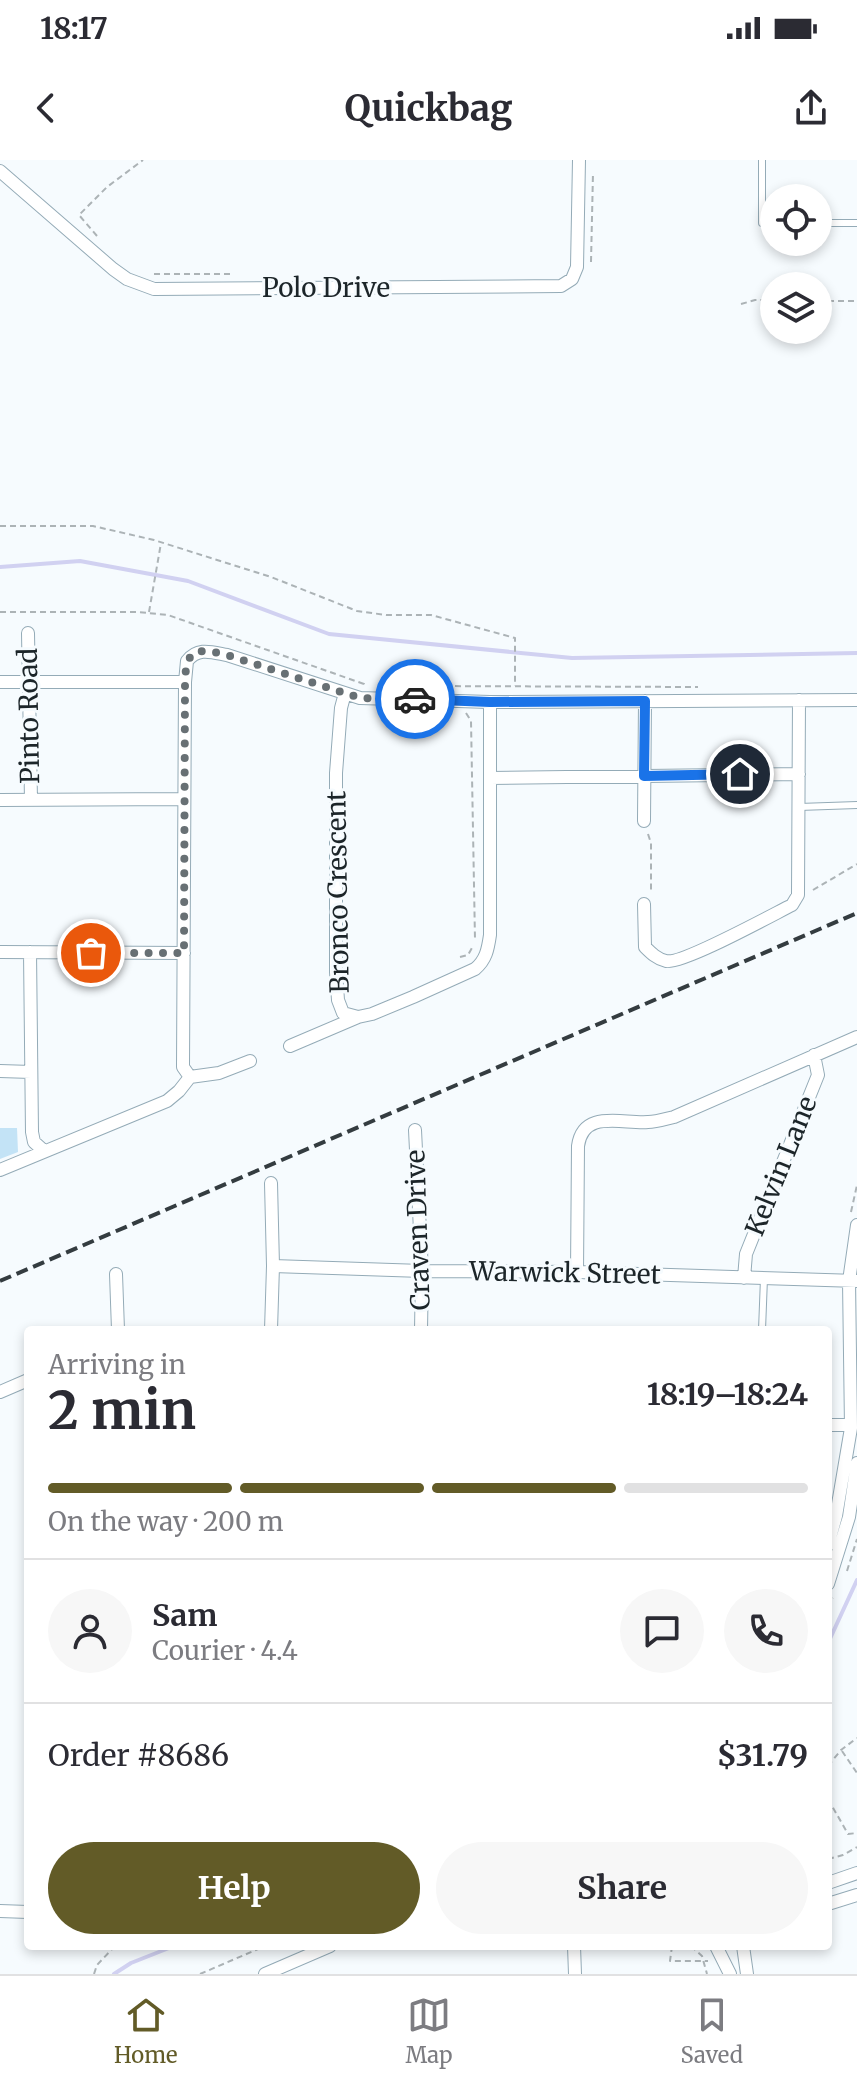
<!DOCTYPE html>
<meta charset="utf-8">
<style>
:root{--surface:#fff;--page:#f7f7f7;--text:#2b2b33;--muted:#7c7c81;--line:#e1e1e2;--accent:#625b27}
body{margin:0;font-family:Merriweather,serif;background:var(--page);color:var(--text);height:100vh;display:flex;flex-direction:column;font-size:30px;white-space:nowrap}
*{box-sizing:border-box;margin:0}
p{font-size:26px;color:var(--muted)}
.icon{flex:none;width:44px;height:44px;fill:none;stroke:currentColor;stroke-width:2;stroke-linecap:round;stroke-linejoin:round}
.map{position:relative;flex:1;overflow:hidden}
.drawer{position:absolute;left:24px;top:1166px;width:808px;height:624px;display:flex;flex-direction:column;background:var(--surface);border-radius:8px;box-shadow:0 4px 12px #0003}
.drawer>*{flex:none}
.tools{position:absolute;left:760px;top:24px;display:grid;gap:16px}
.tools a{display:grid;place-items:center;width:72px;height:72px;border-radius:50%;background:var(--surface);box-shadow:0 4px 12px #0003;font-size:40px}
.pin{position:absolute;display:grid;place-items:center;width:68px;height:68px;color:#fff;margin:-34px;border:4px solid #fff;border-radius:50%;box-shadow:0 2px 8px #0007}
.courier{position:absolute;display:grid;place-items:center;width:80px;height:80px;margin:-40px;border:6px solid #1a73e8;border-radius:50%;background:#fff;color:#222;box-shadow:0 2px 10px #0007}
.headline em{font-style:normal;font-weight:700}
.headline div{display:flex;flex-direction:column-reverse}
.headline{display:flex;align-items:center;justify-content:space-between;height:136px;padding:0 24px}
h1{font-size:52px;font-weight:700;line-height:60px}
.bar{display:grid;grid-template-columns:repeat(4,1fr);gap:12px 8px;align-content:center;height:96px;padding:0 24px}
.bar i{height:10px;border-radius:6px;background:var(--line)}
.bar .current{background:var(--accent)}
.bar p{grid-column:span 4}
.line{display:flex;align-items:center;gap:20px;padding:0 24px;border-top:2px solid var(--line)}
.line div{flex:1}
.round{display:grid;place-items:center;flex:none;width:84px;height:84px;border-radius:42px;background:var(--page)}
.action{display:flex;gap:16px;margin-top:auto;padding:16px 24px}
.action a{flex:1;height:92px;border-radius:48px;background:var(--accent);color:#fff;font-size:32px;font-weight:700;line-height:92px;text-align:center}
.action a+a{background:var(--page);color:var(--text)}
.status{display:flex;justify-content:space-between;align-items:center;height:56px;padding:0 40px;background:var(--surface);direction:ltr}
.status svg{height:22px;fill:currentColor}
header{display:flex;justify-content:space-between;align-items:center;height:104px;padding:0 24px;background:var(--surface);font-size:36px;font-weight:700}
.tabs{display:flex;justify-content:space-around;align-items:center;height:112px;border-top:2px solid var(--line);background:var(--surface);font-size:22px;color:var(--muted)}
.tabs a{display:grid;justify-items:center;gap:4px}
.tabs .current{color:var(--accent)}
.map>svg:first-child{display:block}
</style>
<div class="status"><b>18:17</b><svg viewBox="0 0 49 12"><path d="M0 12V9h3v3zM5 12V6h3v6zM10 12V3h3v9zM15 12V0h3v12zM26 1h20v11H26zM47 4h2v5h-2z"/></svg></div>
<header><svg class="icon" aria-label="back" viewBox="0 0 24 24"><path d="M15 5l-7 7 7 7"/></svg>Quickbag<svg class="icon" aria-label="share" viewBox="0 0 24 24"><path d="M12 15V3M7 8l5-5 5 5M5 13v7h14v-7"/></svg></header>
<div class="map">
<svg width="857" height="1814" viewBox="0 0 857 1814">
<rect width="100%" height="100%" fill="#f6fbfe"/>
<!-- green -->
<path fill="#c3e3f6" d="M0,968H17L18,992L0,999Z"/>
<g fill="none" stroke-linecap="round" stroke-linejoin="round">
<!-- stream -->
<path stroke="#d1d1f1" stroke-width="4" d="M0,407L80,401L188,421L329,474L572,498L857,493
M828,1483L857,1420
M114,1814L131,1803L174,1786"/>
<defs>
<path id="lane" d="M762,0V63H774
M818,63H857
M799,647L857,645
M762,1170L764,1118"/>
<path id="street" d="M0,11L113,109L127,119L154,129L561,126L572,119L577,107L579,0
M28,473L31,640
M0,522H185
M345,533L341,548L336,613V812L338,840L343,853L358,857L372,854L413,837L475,809C486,800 488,789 490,775V542
M490,618L799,614
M0,640L183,639
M644,661L645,541
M644,744L645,787C651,793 657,799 666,801C681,805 772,755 792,745L798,735L799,540
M0,792L184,793
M30,792L32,972L34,982L44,991
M290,886L358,857
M0,911L31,912
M190,917L183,907L185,522L187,501C198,487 211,492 227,495L360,538L490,542L857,540
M415,970L422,1111L421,1170
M0,1010L167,941L179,931L190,917L219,913L250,901
M271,1023L273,1106L271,1170
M273,1106L422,1111L577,1112L857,1121
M577,1112L578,986C583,949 622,964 648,962C657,962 665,959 674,957L857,877
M116,1114L118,1170
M744,1118L746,1094L818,915L814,895
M0,1232L28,1220
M828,1265H851
M828,1385L836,1356L851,1268L849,1121L857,1065
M828,1424L849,1357L857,1303
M828,1723L857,1713
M828,1744L857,1735
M0,1751L28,1752
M574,1786L575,1814
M716,1786L730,1814
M743,1786L747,1814
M265,1814L330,1786"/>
</defs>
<!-- lane casing -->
<use href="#lane" stroke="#94abb7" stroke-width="8"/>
<!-- street casing -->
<use href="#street" stroke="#94abb7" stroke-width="14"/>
<!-- path -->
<path stroke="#acb3b6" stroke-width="2" stroke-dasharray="6 4" stroke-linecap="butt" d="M97,76L79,55L107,27L143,0
M591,102L593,13
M154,114H231
M818,141H857
M741,144L755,140H774
M0,366H93L154,380L271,417L357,451L386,455H431L515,478V526
M0,452H138L168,455L364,524L363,527
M149,452L161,383
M425,526L698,527
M466,553L471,561L475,780
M648,674L651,683V731
M813,730L857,704
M460,797L468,795L473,786
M851,1052L857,1025
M847,1411L857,1379
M828,1447L833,1438
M842,1591L857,1613
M828,1606L841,1590L857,1578
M828,1639L848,1674L857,1673
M828,1699L843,1695L857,1687
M672,1786L670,1801H708
M691,1786L702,1796L707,1814
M94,1814L97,1805L115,1786
M200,1814L265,1786"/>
<!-- lane -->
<use href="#lane" stroke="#fff" stroke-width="6"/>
<!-- street -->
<use href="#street" stroke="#fff" stroke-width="12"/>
<!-- rail -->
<path stroke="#343c40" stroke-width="4" stroke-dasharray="12 6" stroke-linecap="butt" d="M0,1121L857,753"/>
</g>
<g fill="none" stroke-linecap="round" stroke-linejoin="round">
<!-- done -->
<path stroke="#687074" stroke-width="8" stroke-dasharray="0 14.4" d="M91,793H184L185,522C186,487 197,488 227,495L360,538L415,539"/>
<!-- route -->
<path stroke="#1a73e8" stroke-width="10" d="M415,539L490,542L645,541L644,616L740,614"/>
</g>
<g text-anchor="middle" stroke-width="6" stroke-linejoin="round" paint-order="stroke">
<!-- street labels -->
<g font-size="26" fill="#1c2529" stroke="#f6fbfe">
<text x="326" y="137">Polo Drive</text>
<text transform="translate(29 556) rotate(-91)" y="9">Pinto Road</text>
<text transform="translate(338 732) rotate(-91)" y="9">Bronco Crescent</text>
<text transform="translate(781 1006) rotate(-68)" y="9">Kelvin Lane</text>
<text transform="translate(418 1070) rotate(-92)" y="9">Craven Drive</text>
<text transform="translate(565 1113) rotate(1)" y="9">Warwick Street</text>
</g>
</g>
</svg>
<div class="tools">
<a><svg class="icon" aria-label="locate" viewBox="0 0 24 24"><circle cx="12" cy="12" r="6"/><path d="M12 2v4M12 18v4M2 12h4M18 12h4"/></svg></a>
<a><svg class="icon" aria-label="layers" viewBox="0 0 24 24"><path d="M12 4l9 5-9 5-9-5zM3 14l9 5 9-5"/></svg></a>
</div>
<div class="pin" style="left:91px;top:793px;background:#ea580c"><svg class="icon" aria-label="bag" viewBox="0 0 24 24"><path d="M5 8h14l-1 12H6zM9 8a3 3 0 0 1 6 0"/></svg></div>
<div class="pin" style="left:740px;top:614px;background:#1f2937"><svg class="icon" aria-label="home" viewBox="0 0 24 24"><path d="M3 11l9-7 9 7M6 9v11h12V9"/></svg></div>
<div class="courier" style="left:415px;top:539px"><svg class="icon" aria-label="car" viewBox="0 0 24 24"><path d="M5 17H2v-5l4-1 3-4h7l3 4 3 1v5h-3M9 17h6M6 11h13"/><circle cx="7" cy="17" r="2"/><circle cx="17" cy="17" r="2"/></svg></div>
<section class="drawer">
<div class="headline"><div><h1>2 min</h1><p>Arriving in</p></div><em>18:19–18:24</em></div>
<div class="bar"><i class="current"></i><i class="current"></i><i class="current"></i><i></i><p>On the way · 200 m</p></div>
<div class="line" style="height:144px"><a class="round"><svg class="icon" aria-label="person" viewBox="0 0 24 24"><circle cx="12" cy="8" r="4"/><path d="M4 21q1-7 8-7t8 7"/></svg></a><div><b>Sam</b><p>Courier · 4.4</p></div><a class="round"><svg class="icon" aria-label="chat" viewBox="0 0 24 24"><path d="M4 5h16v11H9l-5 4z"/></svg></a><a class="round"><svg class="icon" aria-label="phone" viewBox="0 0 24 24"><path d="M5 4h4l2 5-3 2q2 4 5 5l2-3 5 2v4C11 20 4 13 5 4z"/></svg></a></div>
<div class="line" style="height:104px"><div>Order #8686</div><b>$31.79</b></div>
<div class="action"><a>Help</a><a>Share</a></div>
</section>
</div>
<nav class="tabs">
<a class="current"><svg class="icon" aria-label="home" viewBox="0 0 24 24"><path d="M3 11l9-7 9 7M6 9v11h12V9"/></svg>Home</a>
<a><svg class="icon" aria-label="map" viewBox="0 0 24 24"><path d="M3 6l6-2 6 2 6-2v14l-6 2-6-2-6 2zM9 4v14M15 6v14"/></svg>Map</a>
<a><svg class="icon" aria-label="saved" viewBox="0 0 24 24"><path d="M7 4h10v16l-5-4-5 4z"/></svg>Saved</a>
</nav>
